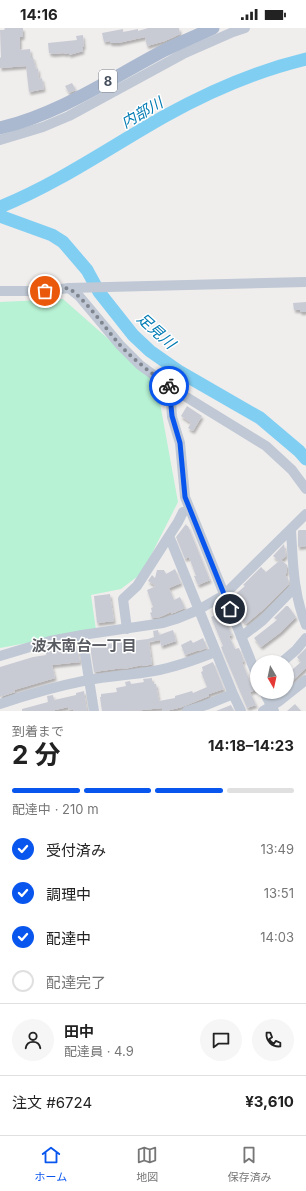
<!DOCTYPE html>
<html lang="ja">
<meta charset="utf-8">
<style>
:root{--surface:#fff;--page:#f6f6f6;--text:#222;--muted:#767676;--line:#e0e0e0;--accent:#0956ee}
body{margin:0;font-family:Inter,"Noto Sans JP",sans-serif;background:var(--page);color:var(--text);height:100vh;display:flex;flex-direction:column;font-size:15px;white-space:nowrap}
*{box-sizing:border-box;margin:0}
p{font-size:13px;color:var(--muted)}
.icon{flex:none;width:22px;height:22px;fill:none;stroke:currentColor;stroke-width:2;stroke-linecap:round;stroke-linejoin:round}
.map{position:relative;height:683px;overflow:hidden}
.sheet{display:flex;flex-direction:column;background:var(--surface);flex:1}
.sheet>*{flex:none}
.needle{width:26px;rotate:171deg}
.controls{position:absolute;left:250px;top:627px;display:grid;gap:8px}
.controls a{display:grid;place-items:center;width:44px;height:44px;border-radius:50%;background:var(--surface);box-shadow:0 1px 3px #0004;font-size:20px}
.pin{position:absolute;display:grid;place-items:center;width:34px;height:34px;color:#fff;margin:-17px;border:2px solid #fff;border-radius:50%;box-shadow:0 1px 4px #0007}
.courier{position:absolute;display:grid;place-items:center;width:40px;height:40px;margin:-20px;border:3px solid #0956ee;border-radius:50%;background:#fff;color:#222;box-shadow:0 1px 5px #0007}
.summary em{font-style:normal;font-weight:700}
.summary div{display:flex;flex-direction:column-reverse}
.summary{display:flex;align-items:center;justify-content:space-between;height:68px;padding:0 12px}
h1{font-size:26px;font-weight:700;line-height:30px}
.bar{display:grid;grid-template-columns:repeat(4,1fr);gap:6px 4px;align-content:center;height:48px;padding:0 12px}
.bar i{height:5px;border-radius:3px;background:var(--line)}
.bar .active{background:var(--accent)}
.bar p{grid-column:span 4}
.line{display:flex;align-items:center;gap:10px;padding:0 12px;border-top:1px solid var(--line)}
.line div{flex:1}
.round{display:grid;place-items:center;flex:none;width:42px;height:42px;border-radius:21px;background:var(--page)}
ol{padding:0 12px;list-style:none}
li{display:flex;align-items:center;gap:12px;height:44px}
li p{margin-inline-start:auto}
li .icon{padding:4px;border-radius:50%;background:var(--accent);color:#fff;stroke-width:4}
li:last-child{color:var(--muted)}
li i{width:22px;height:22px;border:2px solid var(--line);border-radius:50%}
.status{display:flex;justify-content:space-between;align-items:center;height:28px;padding:0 20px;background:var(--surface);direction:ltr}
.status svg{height:11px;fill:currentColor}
.tab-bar{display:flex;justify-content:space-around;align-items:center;height:56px;border-top:1px solid var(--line);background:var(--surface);font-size:11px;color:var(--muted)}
.tab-bar a{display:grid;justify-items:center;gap:2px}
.tab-bar .active{color:var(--accent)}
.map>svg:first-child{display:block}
</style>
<div class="status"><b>14:16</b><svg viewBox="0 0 49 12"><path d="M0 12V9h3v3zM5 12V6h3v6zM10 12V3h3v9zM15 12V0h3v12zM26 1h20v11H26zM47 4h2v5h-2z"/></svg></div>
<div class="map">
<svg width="306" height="683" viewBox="0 0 306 683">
<defs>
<filter id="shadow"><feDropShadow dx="1.5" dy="3" stdDeviation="1" flood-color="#0004"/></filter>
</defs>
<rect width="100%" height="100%" fill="#f0eded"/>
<!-- green -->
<path fill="#b7f2d4" d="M63,271L156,353L178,474L142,545L121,561L91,567L96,602L0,620V274Z"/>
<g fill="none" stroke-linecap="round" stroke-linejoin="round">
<!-- river -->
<path stroke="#80cff3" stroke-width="13" d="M0,179C59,155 110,119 165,88C210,63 256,43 306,31
M0,188L52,207L63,214L87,242L99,264L133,307L150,323L180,344L260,390L299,423L306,431"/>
</g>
<!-- building -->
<path fill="#c9cbd4" filter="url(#shadow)" d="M5,0H23V9H20V22L30,21L31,29H33L36,41L38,40L39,51L42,50L44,61L29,64L26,38L0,40V30L1,29L0,2H4Z
M148,0H179L180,6L165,13L147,18L145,9L118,15H110V13L104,14L102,5L123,1V4L138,1V3Z
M83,7L84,19H82L83,23L69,27V25L64,26V25L53,26L49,25L48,15L77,12L76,8Z
M72,55L76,62L69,65L65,58Z
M306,274V284H300V282H294L293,275Z
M187,378L202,388L193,403L188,400L191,395L181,388Z
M186,496L187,498H188L210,552L198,557L194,548H196L189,529L185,531L176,509Z
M299,502H306V518L298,519V503Z
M284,516L286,528L281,532L287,537V544L285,547L288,550L289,556L265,580L246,596L241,590L243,586L236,579L232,569L245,558L243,557L261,539L266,544L279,533L273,528Z
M175,541L181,555L169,560L174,572L180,569L185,580L171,586V584L160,589L152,590L150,585L152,584L151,580L153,579L147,562L156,558L148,553L152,547L155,550L157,542H164L166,546Z
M110,566L114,593L97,595L94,568Z
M286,578H288L296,589L281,604L261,619L254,610L277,592L274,590Z
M222,584L232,607L229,608L235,621L239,620L244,633L242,634L251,656L253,655L256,662L250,664L256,677L247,680L221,619L223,618L211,589Z
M158,602L159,607L173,602L176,613L161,618L160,612L149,614L152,636L145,638H142V637L124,641L122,640L94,644L90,618L148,611L154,609L153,603Z
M203,610L207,620L199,623V622L185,627L181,617L191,612L193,615Z
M77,618L80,634L52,637L55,650L14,662L15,664L0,669V639L33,629L46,627L45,624Z
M306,620V640L287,658V646L301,634L297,629Z
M213,634L224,661L209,666V668L182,679L166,683H162V680L133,683H102L100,669H101V666L117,664L116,660L126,658L125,654L130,653L131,656L144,654L143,651L152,650V654H154V656H156L159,673L175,670V668L192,663L193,665L207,659L201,644L203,643L202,639Z
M84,663L87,683H74L73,681L69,682L68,679L55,682V683H22V681L48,674L47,668L53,667L54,672L76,667V665Z
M295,676L301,683H287Z
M231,677L234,683H216Z"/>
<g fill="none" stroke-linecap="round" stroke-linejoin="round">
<!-- minor -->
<path stroke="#bfc8d4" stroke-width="10" d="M0,112L43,99L69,88L183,26L233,4L245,0
M69,260L79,268L120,317L140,337L170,359L266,418L292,442L306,461
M0,263H45L69,260L306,254
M170,359L172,389L180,415L185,469L257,648
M291,502C293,535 293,565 306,597
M169,508L233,666L206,677L187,683
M127,601L123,571L137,558L178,494L183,484
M82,607L94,683
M241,609L262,593L295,559
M0,628L50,613L82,607L163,595L176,591L198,582L224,567L306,486
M282,634L296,622L306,610
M264,664L274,683
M233,666L241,683
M0,676C29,666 58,658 88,652C110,648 132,647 154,643C176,639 195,632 215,624
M263,683L278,674L306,652"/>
<!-- major -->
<path stroke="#aab9cf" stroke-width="13" d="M0,100C59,86 110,51 163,23C179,15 196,8 213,0"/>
</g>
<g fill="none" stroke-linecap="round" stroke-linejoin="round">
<!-- done -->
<path stroke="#80868f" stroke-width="4" stroke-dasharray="0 7.2" d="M45,263L69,260C89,276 103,297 119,316C134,332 151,345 169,358"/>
<!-- route -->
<path stroke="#0956ee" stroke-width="5" d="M169,358L172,388L180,415L185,469L230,581"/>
</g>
<g text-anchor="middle" stroke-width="3" stroke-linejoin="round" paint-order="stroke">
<!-- shield labels -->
<rect fill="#fff" stroke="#7c838d" stroke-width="1" x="99" y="42" width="18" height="22" rx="3"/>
<g font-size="13" font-weight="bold" fill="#444e5c">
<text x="108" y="58">8</text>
</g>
<!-- water labels -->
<g font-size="15" font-style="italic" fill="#007bb3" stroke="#fff">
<text transform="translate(142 85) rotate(-30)" y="5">内部川</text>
<text transform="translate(156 303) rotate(42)" y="5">足見川</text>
</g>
<!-- neighbourhood labels -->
<g font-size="15" font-weight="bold" fill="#595d63" stroke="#fff">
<text x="84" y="623">波木南台一丁目</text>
</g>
</g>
</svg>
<div class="controls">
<a><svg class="needle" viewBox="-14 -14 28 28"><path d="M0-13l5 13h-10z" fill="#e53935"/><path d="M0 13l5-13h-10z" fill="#767676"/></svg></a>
</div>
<div class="pin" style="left:45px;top:263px;background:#ea580c"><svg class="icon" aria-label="bag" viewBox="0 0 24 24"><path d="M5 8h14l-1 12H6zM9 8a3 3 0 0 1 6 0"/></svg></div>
<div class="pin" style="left:230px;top:581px;background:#1f2937"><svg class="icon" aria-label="home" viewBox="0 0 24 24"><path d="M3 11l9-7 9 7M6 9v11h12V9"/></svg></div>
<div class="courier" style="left:169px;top:358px"><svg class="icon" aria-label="bike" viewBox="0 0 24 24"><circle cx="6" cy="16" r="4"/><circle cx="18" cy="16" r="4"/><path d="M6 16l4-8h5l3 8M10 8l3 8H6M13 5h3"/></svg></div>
</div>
<section class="sheet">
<div class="summary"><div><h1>2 分</h1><p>到着まで</p></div><em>14:18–14:23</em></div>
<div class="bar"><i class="active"></i><i class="active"></i><i class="active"></i><i></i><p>配達中 · 210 m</p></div>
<ol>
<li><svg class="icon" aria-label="check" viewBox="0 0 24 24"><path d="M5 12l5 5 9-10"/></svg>受付済み<p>13:49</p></li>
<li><svg class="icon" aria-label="check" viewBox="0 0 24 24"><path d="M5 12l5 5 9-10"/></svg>調理中<p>13:51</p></li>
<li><svg class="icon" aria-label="check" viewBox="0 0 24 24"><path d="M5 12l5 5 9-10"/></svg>配達中<p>14:03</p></li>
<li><i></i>配達完了</li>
</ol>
<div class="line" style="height:72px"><a class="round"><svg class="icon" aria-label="person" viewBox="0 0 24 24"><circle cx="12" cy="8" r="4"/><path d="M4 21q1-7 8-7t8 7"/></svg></a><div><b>田中</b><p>配達員 · 4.9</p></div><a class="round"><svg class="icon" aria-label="chat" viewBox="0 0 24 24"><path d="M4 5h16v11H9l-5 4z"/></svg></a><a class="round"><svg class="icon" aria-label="phone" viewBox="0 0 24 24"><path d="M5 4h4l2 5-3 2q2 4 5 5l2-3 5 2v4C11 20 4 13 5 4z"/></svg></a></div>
<div class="line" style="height:52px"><div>注文 #6724</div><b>¥3,610</b></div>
</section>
<nav class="tab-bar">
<a class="active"><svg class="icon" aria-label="home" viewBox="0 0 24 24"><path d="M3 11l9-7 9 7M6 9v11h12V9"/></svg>ホーム</a>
<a><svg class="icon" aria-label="map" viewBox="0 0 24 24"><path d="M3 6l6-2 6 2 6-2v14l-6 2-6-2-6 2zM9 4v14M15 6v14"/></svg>地図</a>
<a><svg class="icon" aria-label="saved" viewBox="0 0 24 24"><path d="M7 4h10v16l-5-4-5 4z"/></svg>保存済み</a>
</nav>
